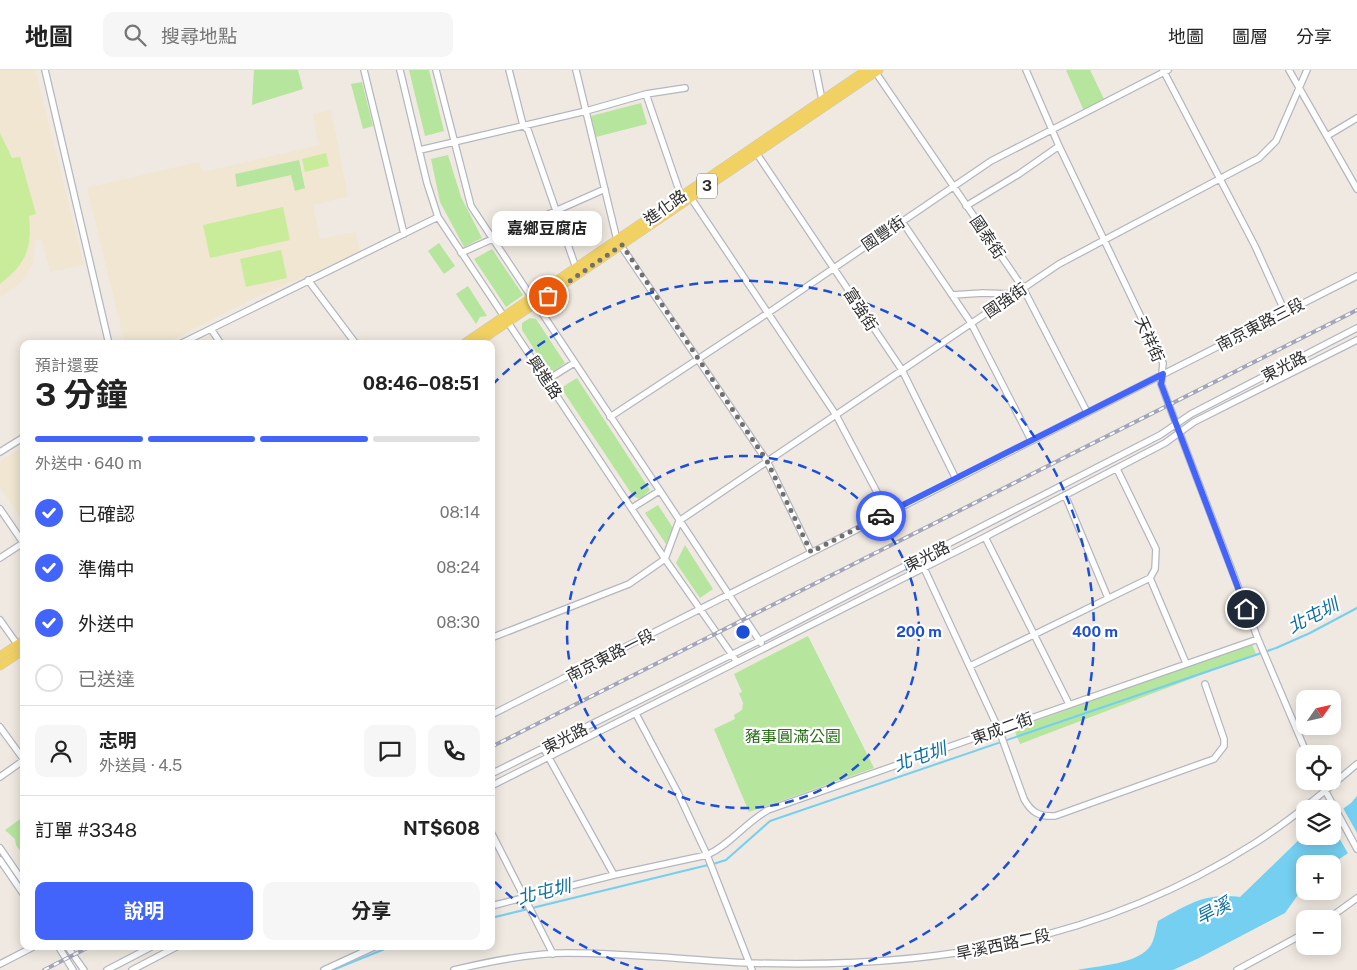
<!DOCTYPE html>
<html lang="zh-TW">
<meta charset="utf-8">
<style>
:root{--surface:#fff;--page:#f6f6f6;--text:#222;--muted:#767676;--line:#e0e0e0;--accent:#4264fb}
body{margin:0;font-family:"Public Sans","Noto Sans TC",sans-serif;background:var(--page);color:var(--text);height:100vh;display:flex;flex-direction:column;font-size:19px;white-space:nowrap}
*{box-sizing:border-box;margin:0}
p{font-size:16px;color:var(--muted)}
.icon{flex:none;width:28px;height:28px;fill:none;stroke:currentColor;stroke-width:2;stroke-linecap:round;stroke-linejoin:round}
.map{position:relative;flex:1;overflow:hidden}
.drawer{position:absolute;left:20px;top:270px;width:475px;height:610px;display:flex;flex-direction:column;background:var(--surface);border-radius:10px;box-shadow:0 2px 12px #0003}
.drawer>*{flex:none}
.needle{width:32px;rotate:56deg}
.controls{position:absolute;left:1296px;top:620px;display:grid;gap:10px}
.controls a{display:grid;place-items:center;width:45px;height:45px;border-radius:10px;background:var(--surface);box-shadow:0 2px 12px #0003;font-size:25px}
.pin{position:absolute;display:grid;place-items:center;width:42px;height:42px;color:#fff;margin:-21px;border:2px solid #fff;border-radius:50%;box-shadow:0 1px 5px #0007}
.courier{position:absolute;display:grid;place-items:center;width:50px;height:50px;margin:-25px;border:4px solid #4264fb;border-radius:50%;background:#fff;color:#222;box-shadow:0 1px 6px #0007}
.bubble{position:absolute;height:35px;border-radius:10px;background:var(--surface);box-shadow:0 2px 12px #0003;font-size:16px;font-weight:700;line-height:35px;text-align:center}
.summary em{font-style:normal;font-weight:700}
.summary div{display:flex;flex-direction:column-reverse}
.summary{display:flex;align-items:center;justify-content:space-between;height:85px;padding:0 15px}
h1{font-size:32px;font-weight:700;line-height:38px}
.bar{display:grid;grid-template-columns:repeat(4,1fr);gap:8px 5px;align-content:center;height:60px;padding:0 15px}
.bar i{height:6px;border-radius:4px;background:var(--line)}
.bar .active{background:var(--accent)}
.bar p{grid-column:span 4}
.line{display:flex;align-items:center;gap:12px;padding:0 15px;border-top:1px solid var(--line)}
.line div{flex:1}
.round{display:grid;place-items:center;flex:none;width:52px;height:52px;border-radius:10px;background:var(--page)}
ol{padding:0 15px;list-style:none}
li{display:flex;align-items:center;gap:15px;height:55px}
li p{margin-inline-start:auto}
li .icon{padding:5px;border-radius:50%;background:var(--accent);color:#fff;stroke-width:4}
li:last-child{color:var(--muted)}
li i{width:28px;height:28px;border:2px solid var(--line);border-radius:50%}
.button{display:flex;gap:10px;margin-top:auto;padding:10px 15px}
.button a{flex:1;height:58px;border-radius:10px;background:var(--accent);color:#fff;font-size:20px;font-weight:700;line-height:58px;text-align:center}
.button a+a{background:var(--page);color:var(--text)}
header{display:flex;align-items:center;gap:30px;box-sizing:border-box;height:70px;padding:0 25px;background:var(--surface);border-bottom:1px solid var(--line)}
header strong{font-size:24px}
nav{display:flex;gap:28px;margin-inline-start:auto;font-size:18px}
.search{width:350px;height:45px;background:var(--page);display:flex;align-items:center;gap:12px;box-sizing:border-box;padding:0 18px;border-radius:10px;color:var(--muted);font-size:19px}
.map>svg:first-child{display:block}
</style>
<header>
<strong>地圖</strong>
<div class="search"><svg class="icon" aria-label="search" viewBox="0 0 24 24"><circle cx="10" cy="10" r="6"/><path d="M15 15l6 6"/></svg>搜尋地點</div>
<nav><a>地圖</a><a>圖層</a><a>分享</a></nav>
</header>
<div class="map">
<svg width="1357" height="900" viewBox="0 0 1357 900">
<rect width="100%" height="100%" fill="#efe9e1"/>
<!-- education -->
<path fill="#f0e6d1" d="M0,0H35L84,195L50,202L42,170H35L33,192L27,205L14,218L0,227Z
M331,40L348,126L313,135L320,169L356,162L360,182L248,231L165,274H125L87,118L199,92L203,102L319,75L313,44Z
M24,375V453L0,417V392Z"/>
<!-- green -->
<path fill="#b6e59e" d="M254,0H298L303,19L252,35Z
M409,0H429L444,61L425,66Z
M1066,0H1090L1105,31L1084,41Z
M362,12L373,56L363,59L351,14Z
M641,33L647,54L596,67L591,46Z
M448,85L461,127L482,168L464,177L440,132L431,89Z
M299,90L305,118L295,121L291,105L237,117L235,104Z
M439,173L455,196L444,204L428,181Z
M492,179L523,225L506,237L474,189Z
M468,216L487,246L480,247L476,254L456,224Z
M530,248L536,249L565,293L554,301L546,298L522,260V253Z
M577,308L650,420L640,429L633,426L561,318Z
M658,435L673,458L666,474L645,443Z
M685,475L713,519L700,528L676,493Z
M808,566L874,698L749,742L714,659L735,649L734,645L742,640L743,633L739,623L742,622L734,604Z
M1252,574L1256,584L1020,674L1014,659Z
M23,747L24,748V786L16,775L15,769L5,760Z"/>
<!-- pitch -->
<path fill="#c9ec9a" d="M0,63L12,88L20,87L36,144L29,146C32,178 27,193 0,214Z
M326,83L329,96L305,102L302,89Z
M283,137L290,170L210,188L203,155Z
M281,180L287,208L246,217L240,189Z"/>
<!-- water -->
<path fill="#75cff0" d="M1357,726V777L1332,794H1305V815L1285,843L1199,888L1173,900H1077C1097,896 1140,894 1151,875C1155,868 1156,858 1158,851C1187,835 1205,822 1240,827L1305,764V766H1332L1333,746L1351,733Z"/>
<!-- pier -->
<path fill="#efe9e1" d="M1342,736L1357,763V780L1349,785L1332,756V743Z"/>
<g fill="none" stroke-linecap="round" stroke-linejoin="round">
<!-- stream -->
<path stroke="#75cff0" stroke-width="2" d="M713,794L726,790L770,751L1276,578L1310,563L1357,538
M491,848L708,795
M333,900L392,876"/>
<defs>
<path id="minor" d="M45,0L109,274
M364,0L404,164
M400,0L427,113L438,147L665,489L737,592
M436,0L471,136L761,573
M509,0L523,55L528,60L576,198
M576,0L617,170L767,391L811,482
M816,0L822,30
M874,0L1023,218L1087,342
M1026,0L1059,76L1163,293L1161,314L1258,569L1307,684
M1163,0L1255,176L1285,242
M1289,0L1357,119
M646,24L681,126
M1327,66L1357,48
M420,80L586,41L646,24L685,18
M755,81L902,300L956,409
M691,128L836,345L888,443
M966,136L1019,104L1059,76
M901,150L971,253L1031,370
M461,183L605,119
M308,210L356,274
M952,225L983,223L1012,224
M211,259L221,274
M180,274L438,147
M547,310L574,293
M610,347L768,243L991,91L1168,0
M0,382L24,367
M1117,399L1156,479L1155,499L1150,508L1186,593
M1065,425L1108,528
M632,438L659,421
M0,439L24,474
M985,467L1069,634
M0,488L23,473
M923,496L999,660L1024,729C1031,742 1039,747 1055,746L1214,689L1224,676V669L1205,614
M0,550L17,574
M491,568L629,514L665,489L679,451L1059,194L1259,88L1276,71L1307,0
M970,596L1150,508
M636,644L678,723L707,785L752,900
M491,645L1357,206
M0,657L24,690
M544,679L614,805
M491,704L759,571L1160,365L1191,344L1357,258
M0,707L24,690
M1320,711L1357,779
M491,716L985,467L1165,373L1194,352L1357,270
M491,762L553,884
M0,778L24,813
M0,790L24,825
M491,836L614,805L707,785C731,774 745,753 768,740L1258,569
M1328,849L1357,828
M58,876L73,900
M67,876L84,900
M0,894L35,876
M107,900L153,876
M132,900L178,876
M324,900L376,876
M454,900C491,891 530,883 568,883C629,883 689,890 750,893C932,899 1098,873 1255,773C1291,750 1324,722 1357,694
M1237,900L1305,863"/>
<path id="major" d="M463,274L866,0
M476,274L879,0
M0,586L24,570
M0,596L24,580"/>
</defs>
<!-- minor casing -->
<use href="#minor" stroke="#b4b7c1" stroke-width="8"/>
<!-- major casing -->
<use href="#major" stroke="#c9c9c9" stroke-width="9"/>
<!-- minor -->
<use href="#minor" stroke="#fff" stroke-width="5.5"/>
<!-- major -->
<use href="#major" stroke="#f2d163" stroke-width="8"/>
<defs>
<path id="rail" d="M491,677L1357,240
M44,900L91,876"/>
</defs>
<!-- rail casing -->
<use href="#rail" stroke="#a3a6b8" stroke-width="4"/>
<!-- rail -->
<use href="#rail" stroke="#fff" stroke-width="2" stroke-dasharray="5.5" stroke-linecap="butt"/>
</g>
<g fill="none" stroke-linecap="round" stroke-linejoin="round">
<!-- done -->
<path stroke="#726f6d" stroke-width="5" stroke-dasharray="0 9" d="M548,226L622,175L767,391L811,482L881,446"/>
<!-- route -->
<path stroke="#4264fb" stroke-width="6" d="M881,446L1163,304L1161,314L1246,539"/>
</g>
<!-- distance rings -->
<g fill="none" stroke="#1d4ed8" stroke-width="2.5" stroke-dasharray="9 6">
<circle cx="743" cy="562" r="176"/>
<path d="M643 900A352 352 0 0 1 492 809M492 315A352 352 0 1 1 843 900"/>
</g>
<g text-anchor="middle" stroke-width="4.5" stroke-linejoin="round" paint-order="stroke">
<!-- shield labels -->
<rect fill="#fff" stroke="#6d6d6d" stroke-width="1" x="697" y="103.5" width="20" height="25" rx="4"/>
<g font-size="15" font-weight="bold" fill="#2e2e2e">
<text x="707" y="121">3</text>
</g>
<!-- street labels -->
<g font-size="16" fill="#2e2e2e" stroke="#fff">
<text transform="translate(665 137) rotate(-35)" y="6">進化路</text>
<text transform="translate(883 163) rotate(-34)" y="6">國豐街</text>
<text transform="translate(988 167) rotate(56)" y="6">國泰街</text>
<text transform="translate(1005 230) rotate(-34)" y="6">國強街</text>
<text transform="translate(861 239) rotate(57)" y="6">富強街</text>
<text transform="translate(1260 254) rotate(-27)" y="6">南京東路三段</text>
<text transform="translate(1150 269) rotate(66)" y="6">天祥街</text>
<text transform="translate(1284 296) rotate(-27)" y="6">東光路</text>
<text transform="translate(545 307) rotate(56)" y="6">興進路</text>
<text transform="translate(927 486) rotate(-27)" y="6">東光路</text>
<text transform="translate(610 585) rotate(-27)" y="6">南京東路一段</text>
<text transform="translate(1002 658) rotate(-20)" y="6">東成二街</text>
<text transform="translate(565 668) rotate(-27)" y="6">東光路</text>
<text transform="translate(1003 874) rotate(-12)" y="6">旱溪西路二段</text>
</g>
<!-- park labels -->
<g font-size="16" fill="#2c6e1b" stroke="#fff">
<text x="793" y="672">豬事圓滿公園</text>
</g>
<!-- water labels -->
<g font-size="18" font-style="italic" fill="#0d6fa3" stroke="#fff">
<text transform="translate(1313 546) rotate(-27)" y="6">北屯圳</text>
<text transform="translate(920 687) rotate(-19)" y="6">北屯圳</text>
<text transform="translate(544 822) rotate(-14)" y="6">北屯圳</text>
<text transform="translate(1213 841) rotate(-27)" y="6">旱溪</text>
</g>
</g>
<circle cx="743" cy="562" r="8" fill="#1d4ed8" stroke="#fff" stroke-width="2.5"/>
<g font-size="15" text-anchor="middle" font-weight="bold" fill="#1d4ed8" stroke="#fff" stroke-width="4.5" stroke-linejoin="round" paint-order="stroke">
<text x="919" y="567">200 m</text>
<text x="1095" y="567">400 m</text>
</g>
</svg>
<div class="controls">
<a><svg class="needle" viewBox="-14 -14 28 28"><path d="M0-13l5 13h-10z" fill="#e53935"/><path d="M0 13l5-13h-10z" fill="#767676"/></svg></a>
<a><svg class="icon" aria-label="locate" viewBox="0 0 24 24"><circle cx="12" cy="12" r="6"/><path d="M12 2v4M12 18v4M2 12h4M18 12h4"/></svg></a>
<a><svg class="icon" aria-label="layers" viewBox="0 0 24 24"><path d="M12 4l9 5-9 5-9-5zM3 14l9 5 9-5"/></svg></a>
<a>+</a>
<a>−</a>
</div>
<div class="pin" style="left:548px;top:226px;background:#ea580c"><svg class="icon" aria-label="bag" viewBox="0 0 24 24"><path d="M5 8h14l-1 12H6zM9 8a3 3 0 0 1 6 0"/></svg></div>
<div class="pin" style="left:1246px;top:539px;background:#1f2937"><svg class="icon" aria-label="home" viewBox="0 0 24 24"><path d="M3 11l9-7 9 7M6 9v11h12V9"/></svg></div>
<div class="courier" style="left:881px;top:446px"><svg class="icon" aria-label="car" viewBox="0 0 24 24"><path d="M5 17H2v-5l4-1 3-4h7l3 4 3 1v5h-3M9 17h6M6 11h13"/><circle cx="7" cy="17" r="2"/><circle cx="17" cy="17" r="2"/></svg></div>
<div class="bubble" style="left:492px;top:141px;width:110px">嘉鄉豆腐店</div>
<section class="drawer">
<div class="summary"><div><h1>3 分鐘</h1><p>預計還要</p></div><em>08:46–08:51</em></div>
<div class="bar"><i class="active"></i><i class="active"></i><i class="active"></i><i></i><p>外送中 · 640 m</p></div>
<ol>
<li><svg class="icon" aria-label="check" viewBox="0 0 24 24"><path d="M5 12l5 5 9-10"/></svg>已確認<p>08:14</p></li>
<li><svg class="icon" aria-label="check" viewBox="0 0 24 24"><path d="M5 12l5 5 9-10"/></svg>準備中<p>08:24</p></li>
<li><svg class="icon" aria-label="check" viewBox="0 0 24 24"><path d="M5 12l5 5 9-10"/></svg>外送中<p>08:30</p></li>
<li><i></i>已送達</li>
</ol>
<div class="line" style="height:90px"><a class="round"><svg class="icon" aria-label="person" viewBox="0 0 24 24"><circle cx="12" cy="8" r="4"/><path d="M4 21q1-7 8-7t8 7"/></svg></a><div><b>志明</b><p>外送員 · 4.5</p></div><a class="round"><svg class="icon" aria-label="chat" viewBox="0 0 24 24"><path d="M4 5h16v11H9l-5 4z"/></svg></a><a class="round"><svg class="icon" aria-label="phone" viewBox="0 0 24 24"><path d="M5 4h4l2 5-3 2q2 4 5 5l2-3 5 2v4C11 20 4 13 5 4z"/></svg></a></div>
<div class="line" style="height:65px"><div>訂單 #3348</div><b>NT$608</b></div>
<div class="button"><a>說明</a><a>分享</a></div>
</section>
</div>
